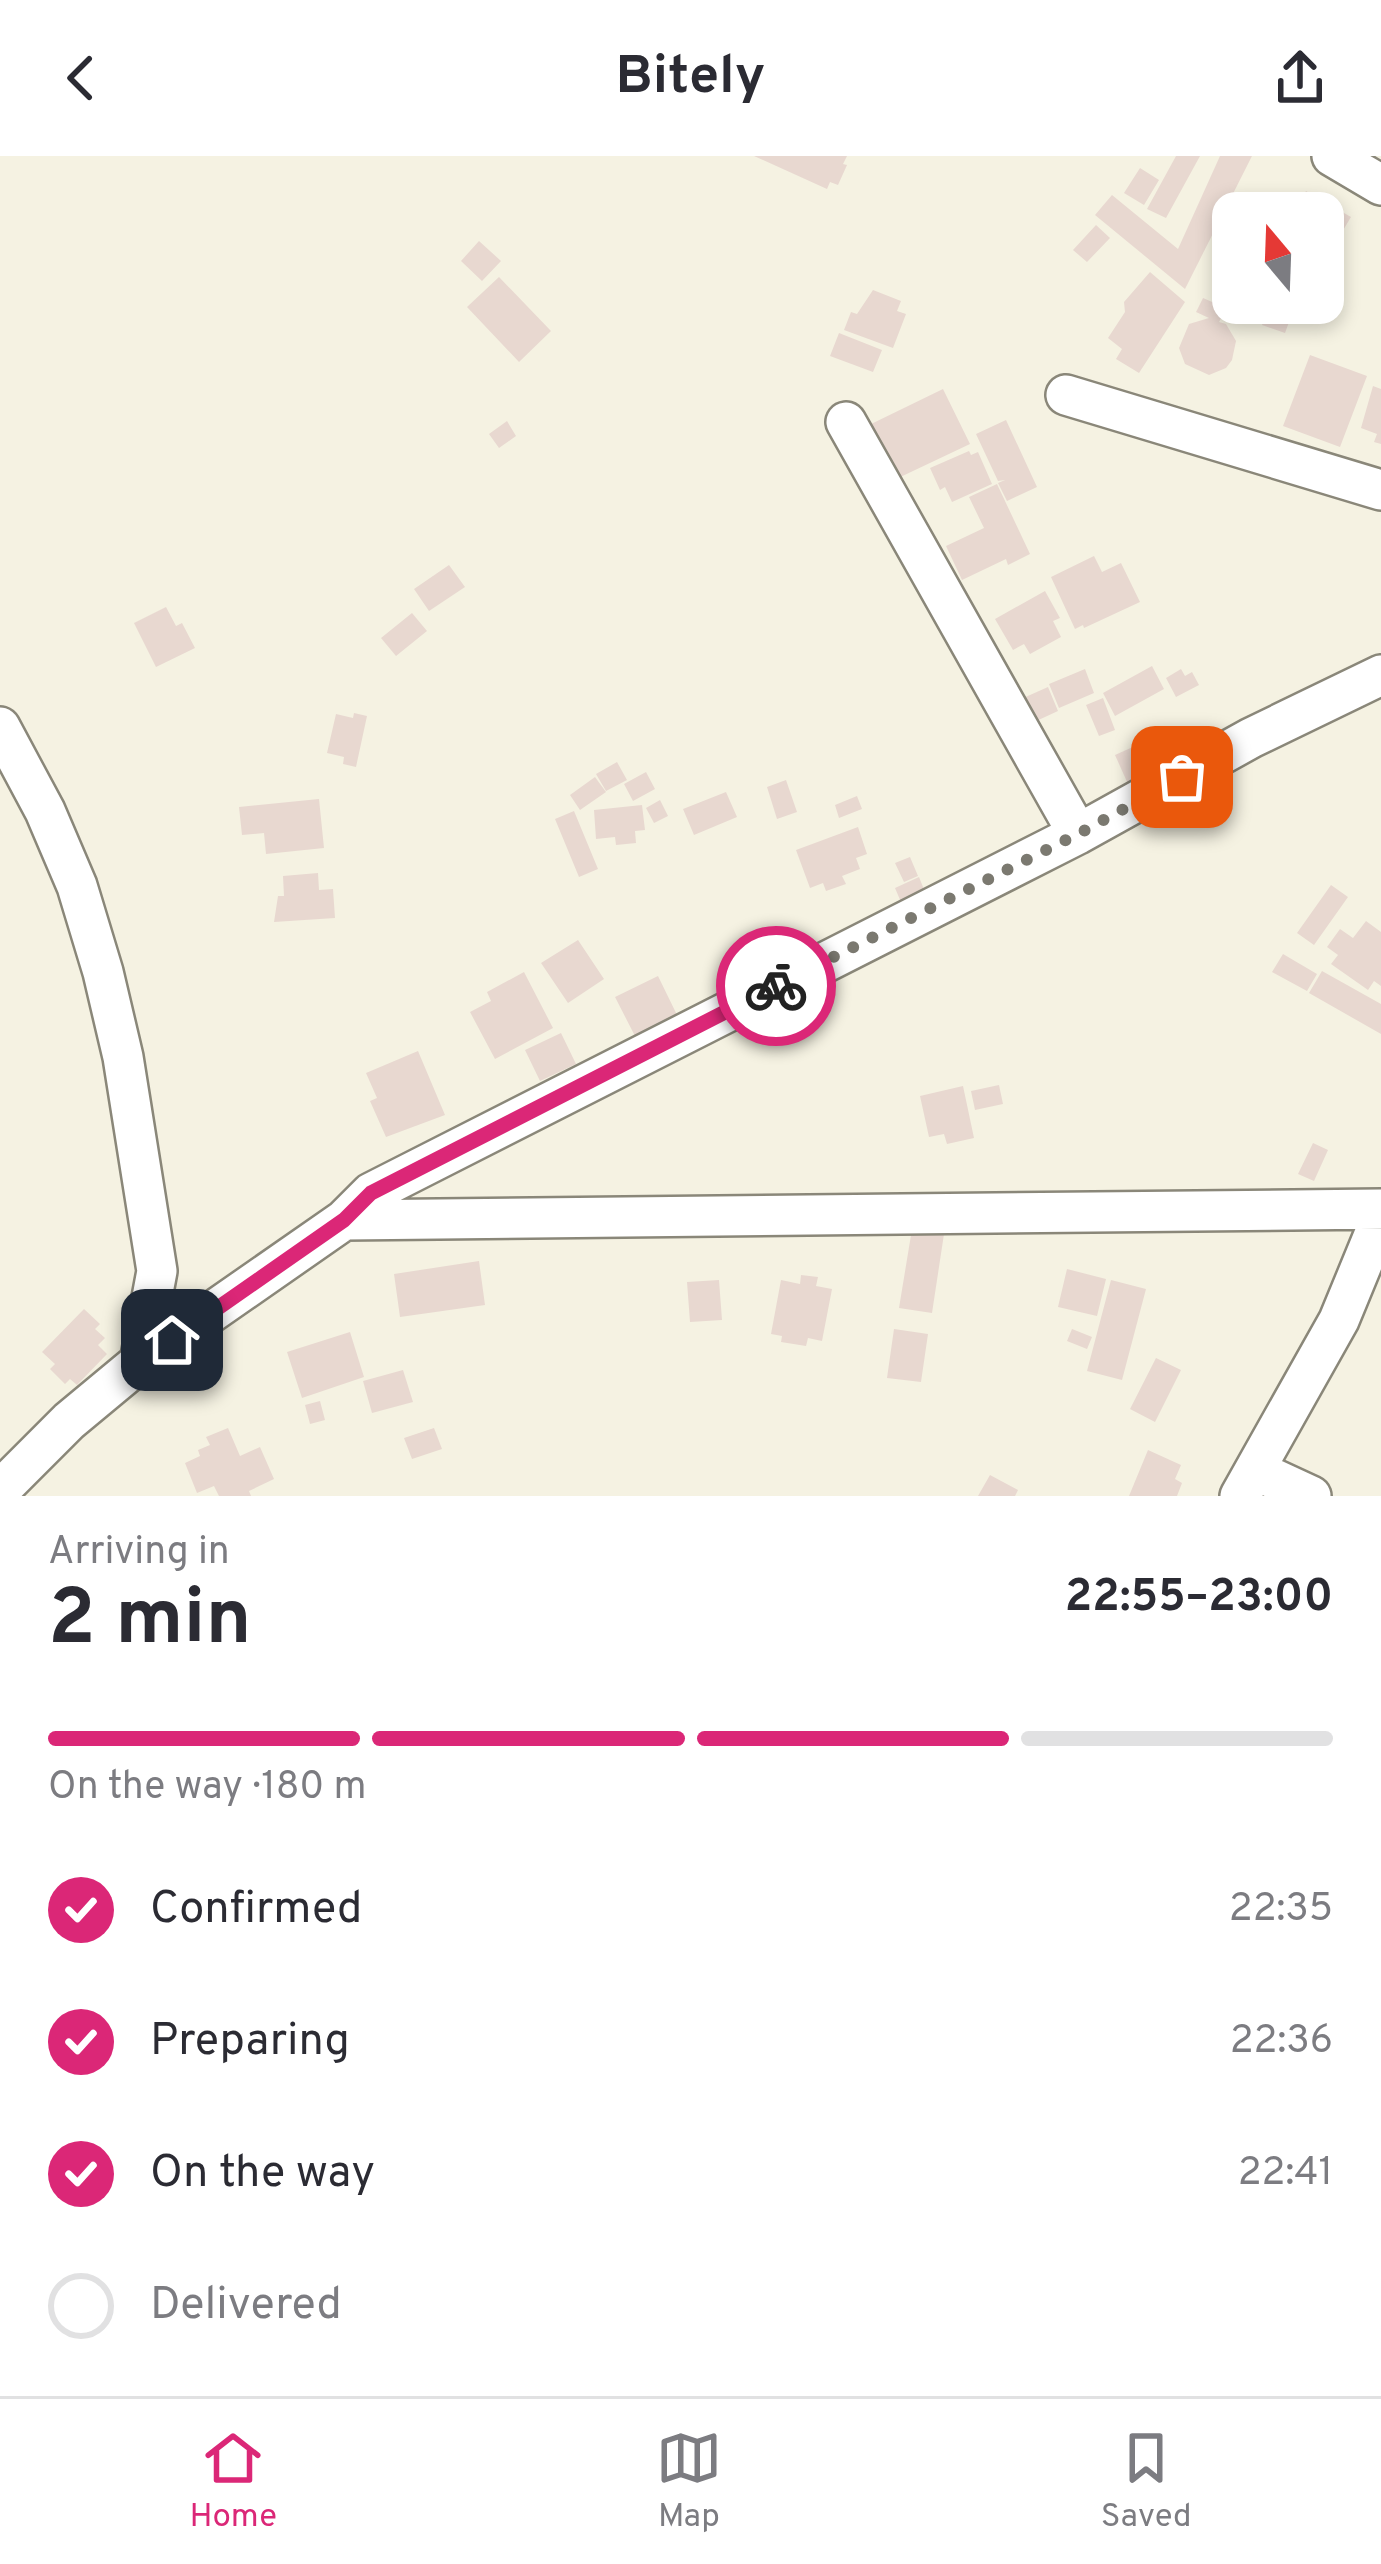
<!DOCTYPE html>
<meta charset="utf-8">
<style>
:root{--surface:#fff;--page:#f7f7f7;--text:#2b2b33;--muted:#7c7c81;--line:#e1e1e2;--accent:#db2777}
body{margin:0;font-family:Overpass,sans-serif;background:var(--page);color:var(--text);height:100vh;display:flex;flex-direction:column;font-size:45px;white-space:nowrap}
*{box-sizing:border-box;margin:0}
p{font-size:39px;color:var(--muted)}
.icon{flex:none;width:66px;height:66px;fill:none;stroke:currentColor;stroke-width:2;stroke-linecap:round;stroke-linejoin:round}
.map{position:relative;height:1340px;overflow:hidden}
.panel{display:flex;flex-direction:column;background:var(--surface);flex:1}
.panel>*{flex:none}
.needle{width:78px;rotate:341deg}
.tools{position:absolute;left:1212px;top:36px;display:grid;gap:24px}
.tools a{display:grid;place-items:center;width:132px;height:132px;border-radius:24px;background:var(--surface);box-shadow:0 6px 18px #0003;font-size:60px}
.pin{position:absolute;display:grid;place-items:center;width:102px;height:102px;color:#fff;margin:-51px;border-radius:24px;box-shadow:0 6px 18px #0006}
.courier{position:absolute;display:grid;place-items:center;width:120px;height:120px;margin:-60px;border:9px solid #db2777;border-radius:50%;background:#fff;color:#222;box-shadow:0 3px 15px #0007}
.head em{font-style:normal;font-weight:700}
.head div{display:flex;flex-direction:column-reverse}
.head{display:flex;align-items:center;justify-content:space-between;height:204px;padding:0 48px}
h1{font-size:78px;font-weight:700;line-height:90px}
.bar{display:grid;grid-template-columns:repeat(4,1fr);gap:18px 12px;align-content:center;height:144px;padding:0 48px}
.bar i{height:15px;border-radius:9px;background:var(--line)}
.bar .on{background:var(--accent)}
.bar p{grid-column:span 4}
ol{padding:0 48px;list-style:none}
li{display:flex;align-items:center;gap:36px;height:132px}
li p{margin-inline-start:auto}
li .icon{padding:12px;border-radius:50%;background:var(--accent);color:#fff;stroke-width:4}
li:last-child{color:var(--muted)}
li i{width:66px;height:66px;border:6px solid var(--line);border-radius:50%}
header{display:flex;justify-content:space-between;align-items:center;height:156px;padding:0 48px;background:var(--surface);font-size:54px;font-weight:700}
.tabs{display:flex;justify-content:space-around;align-items:center;height:168px;border-top:3px solid var(--line);background:var(--surface);font-size:33px;color:var(--muted)}
.tabs a{display:grid;justify-items:center;gap:6px}
.tabs .on{color:var(--accent)}
.map>svg:first-child{display:block}
</style>
<header><svg class="icon" aria-label="back" viewBox="0 0 24 24"><path d="M15 5l-7 7 7 7"/></svg>Bitely<svg class="icon" aria-label="share" viewBox="0 0 24 24"><path d="M12 15V3M7 8l5-5 5 5M5 13v7h14v-7"/></svg></header>
<div class="map">
<svg width="1381" height="1340" viewBox="0 0 1381 1340">
<rect width="100%" height="100%" fill="#f5f2e2"/>
<!-- building -->
<path fill="#e8d8d0" d="M754,0H847L843,8L847,9L838,29L830,26L827,33Z
M1176,0H1200L1166,62L1147,53Z
M1220,0H1252L1185,133L1095,59L1112,39L1178,93Z
M1140,12L1159,24L1144,49L1124,37Z
M1306,35L1351,61L1336,86L1331,83L1323,96V57H1293Z
M1096,69L1110,82L1087,106L1073,94Z
M479,85L501,105L482,125L461,105Z
M1150,116L1185,146L1139,217L1116,203L1122,193L1108,182L1125,156L1124,146Z
M499,121L551,175L519,206L467,151Z
M873,134L901,145L897,155L906,158L893,192L844,174L851,156L857,158Z
M1203,142L1226,152L1219,166L1226,168L1236,185L1232,204L1226,212L1209,219L1185,208L1179,192L1189,168L1209,162L1196,156Z
M1266,158L1289,166L1285,177L1262,169Z
M839,177L882,194L873,216L830,200Z
M1310,199L1367,220L1340,291L1283,270Z
M1373,230L1381,233V288L1374,286L1377,278L1361,272Z
M943,233L970,288L894,324L867,270Z
M1006,264L1037,331L1007,345L998,327L1005,324L998,325L976,278Z
M507,265L516,280L499,292L489,278Z
M969,295L971,299L978,296L992,328L952,346L945,331L940,334L930,312Z
M997,328L1030,398L1008,409L1006,403L962,424L946,390L984,372L969,341Z
M1094,400L1102,416L1121,407L1140,446L1084,472L1083,469L1075,473L1051,421Z
M449,409L465,431L429,455L414,433Z
M1045,435L1060,462L1053,465L1061,481L1030,498L1024,488L1013,494L995,463Z
M166,451L176,470L182,467L195,492L156,511L134,467Z
M412,457L427,475L396,500L381,482Z
M1152,510L1164,533L1115,560L1103,537Z
M1085,513L1094,537L1059,552L1049,528Z
M1181,513L1185,520L1192,516L1199,529L1176,541L1166,522Z
M1048,531L1058,555L1032,567L1021,543Z
M1103,542L1115,574L1099,580L1086,549Z
M354,557L367,560L356,611L343,608L344,601L327,597L336,558L353,562Z
M1135,590L1149,618L1128,628L1115,599Z
M617,606L627,624L606,635L596,618Z
M646,616L655,633L633,645L624,628Z
M595,621L606,636L580,654L570,639Z
M786,624L797,656L777,663L767,631Z
M726,636L737,661L694,679L683,653Z
M857,640L862,653L839,662L835,649Z
M319,643L324,692L266,698L264,677L242,679L239,651Z
M660,644L668,660L654,667L646,652Z
M642,649L645,674L635,675L636,687L616,689L615,681L596,683L594,654Z
M574,655L598,713L579,721L555,663Z
M858,671L867,698L856,702L860,713L842,720L846,728L826,735L823,727L810,732L796,694Z
M910,701L918,720L904,726L895,707Z
M318,717L319,734L333,733L335,762L274,766L278,740H284L283,720Z
M919,721L925,736L901,746L895,732Z
M1331,729L1348,741L1314,789L1297,777Z
M1366,765L1381,776V830L1374,825L1368,834L1331,808L1338,799L1327,791L1340,773L1353,782Z
M578,784L604,823L568,847L541,807Z
M1283,798L1317,818L1307,835L1272,816Z
M1322,815L1381,848V878L1309,837Z
M524,816L553,872L495,903L470,856L491,845L487,836Z
M658,820L678,861L636,882L615,841Z
M561,877L576,908L540,925L525,894Z
M418,895L445,959L386,981L370,945L377,942L366,917Z
M999,929L1003,948L975,954L971,935Z
M963,930L974,982L947,988L944,978L929,981L920,940Z
M1313,987L1328,994L1314,1025L1298,1018Z
M912,1073L944,1078L932,1157L899,1152Z
M479,1105L485,1149L400,1161L394,1118Z
M1067,1113L1106,1123L1097,1160L1058,1151Z
M801,1119L818,1121L816,1130L832,1133L822,1185L808,1182L806,1190L781,1186L782,1180L771,1178L781,1124L800,1128Z
M719,1124L722,1164L690,1166L687,1126Z
M1111,1124L1146,1133L1122,1224L1087,1215Z
M84,1153L100,1168L95,1173L105,1182L98,1189L107,1198L77,1229L70,1223L65,1228L50,1213L55,1208L42,1196Z
M894,1173L928,1178L921,1226L887,1222Z
M1072,1173L1092,1181L1087,1193L1067,1185Z
M350,1176L364,1221L302,1242L287,1196Z
M1156,1202L1181,1214L1155,1266L1130,1253Z
M403,1214L413,1246L372,1257L363,1225Z
M320,1245L325,1264L310,1268L305,1249Z
M228,1272L240,1300L260,1291L274,1323L249,1335L251,1340H219L214,1330L197,1337L185,1307L200,1300L198,1294L210,1289L206,1281Z
M434,1272L442,1293L412,1303L404,1282Z
M1148,1294L1181,1309L1175,1323L1182,1327L1177,1340H1129Z
M990,1319L1018,1334L1015,1340H978Z"/>
<g fill="none" stroke-linecap="round" stroke-linejoin="round">
<defs>
<path id="minor" d="M1332,0L1381,29
M1066,239L1381,334
M846,266L1078,678
M0,571L45,655L77,730L103,816L123,901L157,1115L140,1206L69,1265L0,1334
M344,1064L371,1037L1078,678L1251,582L1381,519
M140,1206L344,1064L1381,1053
M1255,1314L1311,1340
M1240,1340L1339,1164L1381,1062"/>
</defs>
<!-- minor casing -->
<use href="#minor" stroke="#8a8779" stroke-width="44"/>
<!-- minor -->
<use href="#minor" stroke="#fff" stroke-width="39"/>
</g>
<g fill="none" stroke-linecap="round" stroke-linejoin="round">
<!-- done -->
<path stroke="#7b7970" stroke-width="12" stroke-dasharray="0 21.6" d="M776,830L1078,678L1182,621"/>
<!-- route -->
<path stroke="#db2777" stroke-width="15" d="M172,1184L344,1064L371,1037L776,830"/>
</g>
</svg>
<div class="tools">
<a><svg class="needle" viewBox="-14 -14 28 28"><path d="M0-13l5 13h-10z" fill="#e53935"/><path d="M0 13l5-13h-10z" fill="#7c7c81"/></svg></a>
</div>
<div class="pin" style="left:1182px;top:621px;background:#ea580c"><svg class="icon" aria-label="bag" viewBox="0 0 24 24"><path d="M5 8h14l-1 12H6zM9 8a3 3 0 0 1 6 0"/></svg></div>
<div class="pin" style="left:172px;top:1184px;background:#1f2937"><svg class="icon" aria-label="home" viewBox="0 0 24 24"><path d="M3 11l9-7 9 7M6 9v11h12V9"/></svg></div>
<div class="courier" style="left:776px;top:830px"><svg class="icon" aria-label="bike" viewBox="0 0 24 24"><circle cx="6" cy="16" r="4"/><circle cx="18" cy="16" r="4"/><path d="M6 16l4-8h5l3 8M10 8l3 8H6M13 5h3"/></svg></div>
</div>
<section class="panel">
<div class="head"><div><h1>2 min</h1><p>Arriving in</p></div><em>22:55–23:00</em></div>
<div class="bar"><i class="on"></i><i class="on"></i><i class="on"></i><i></i><p>On the way · 180 m</p></div>
<ol>
<li><svg class="icon" aria-label="check" viewBox="0 0 24 24"><path d="M5 12l5 5 9-10"/></svg>Confirmed<p>22:35</p></li>
<li><svg class="icon" aria-label="check" viewBox="0 0 24 24"><path d="M5 12l5 5 9-10"/></svg>Preparing<p>22:36</p></li>
<li><svg class="icon" aria-label="check" viewBox="0 0 24 24"><path d="M5 12l5 5 9-10"/></svg>On the way<p>22:41</p></li>
<li><i></i>Delivered</li>
</ol>
</section>
<nav class="tabs">
<a class="on"><svg class="icon" aria-label="home" viewBox="0 0 24 24"><path d="M3 11l9-7 9 7M6 9v11h12V9"/></svg>Home</a>
<a><svg class="icon" aria-label="map" viewBox="0 0 24 24"><path d="M3 6l6-2 6 2 6-2v14l-6 2-6-2-6 2zM9 4v14M15 6v14"/></svg>Map</a>
<a><svg class="icon" aria-label="saved" viewBox="0 0 24 24"><path d="M7 4h10v16l-5-4-5 4z"/></svg>Saved</a>
</nav>
